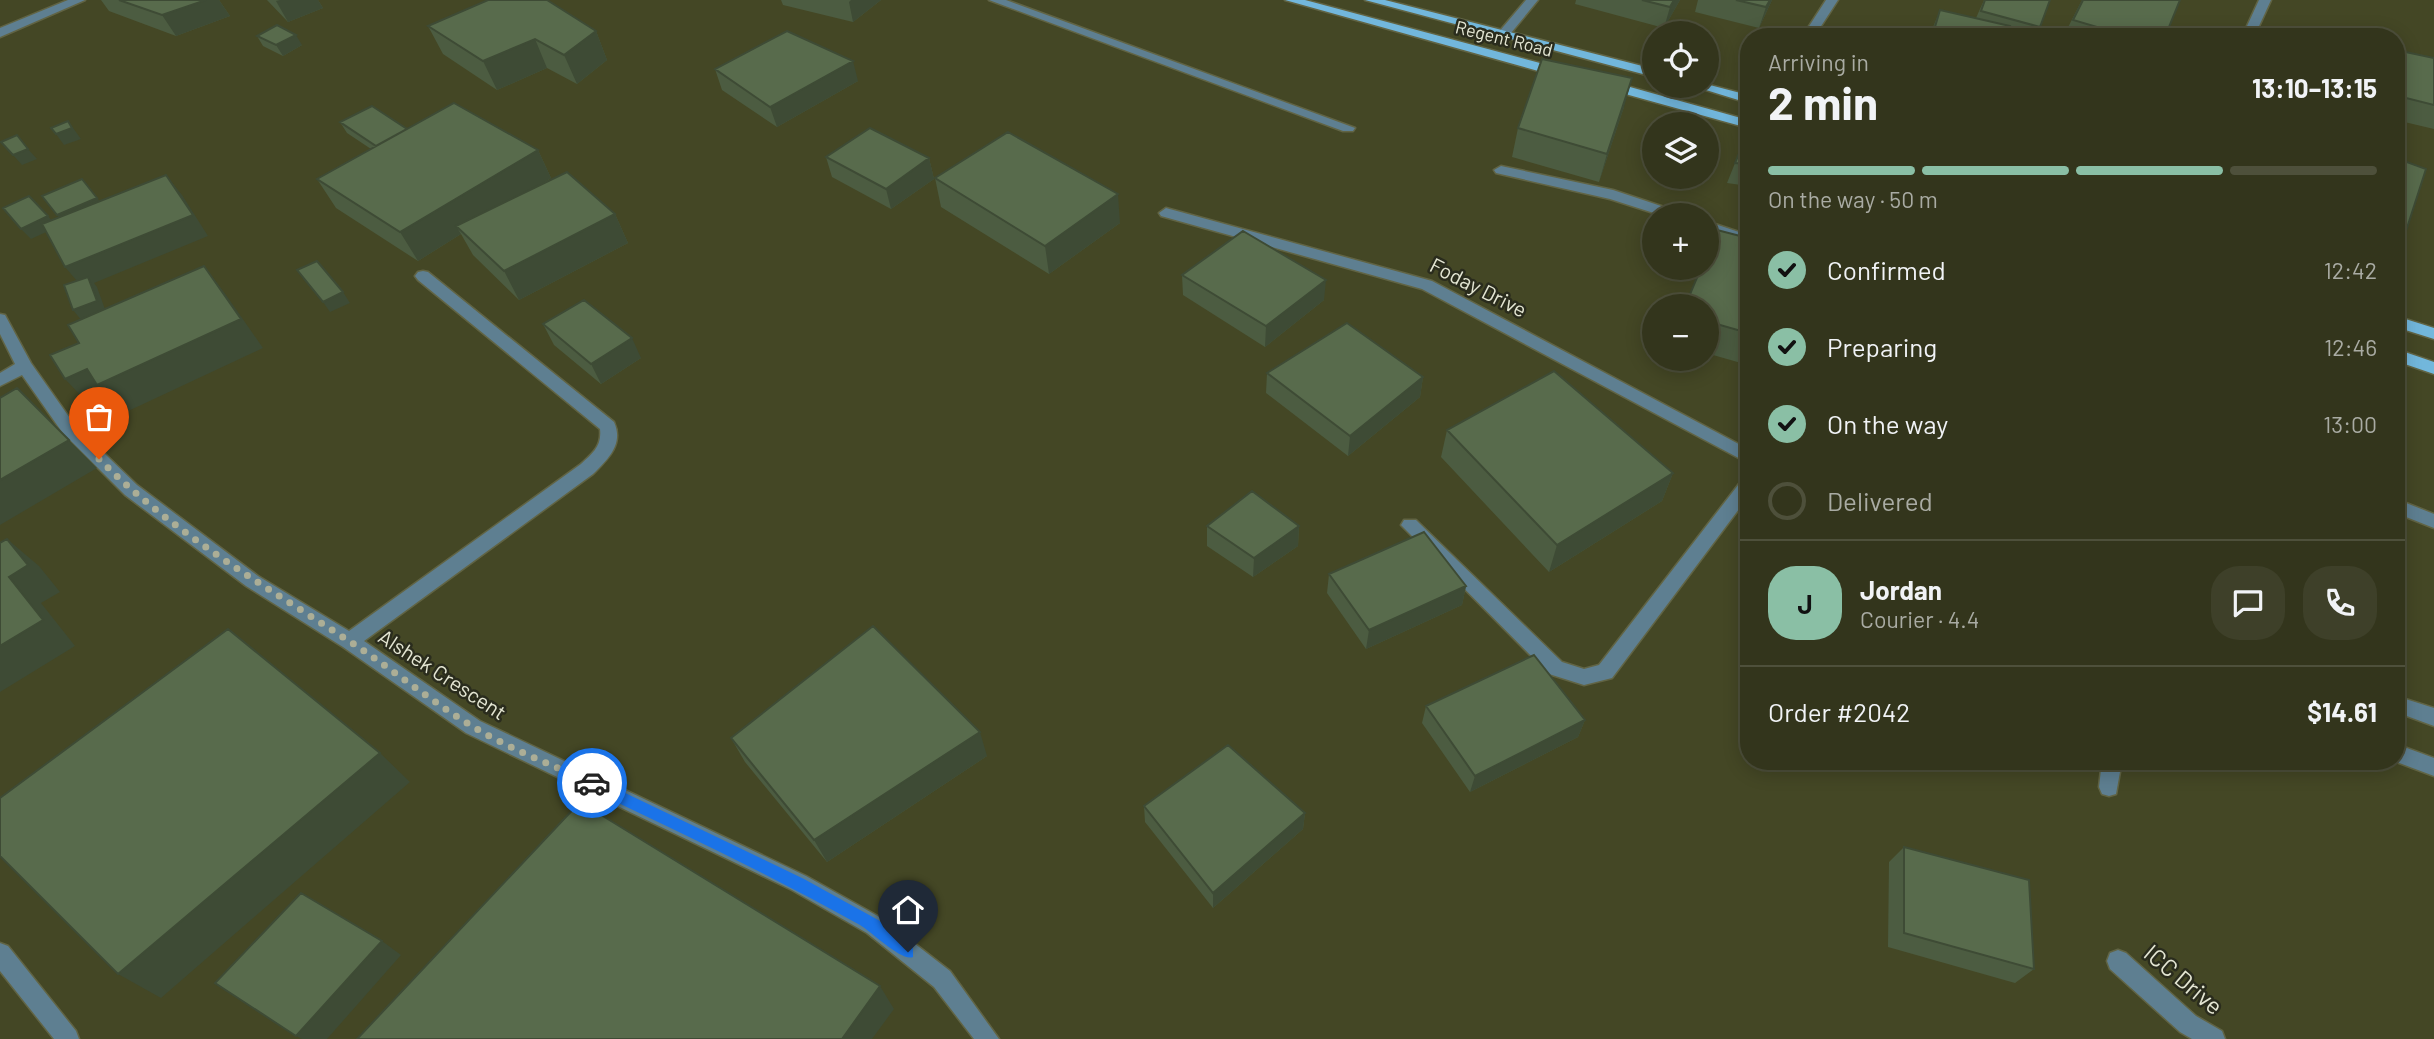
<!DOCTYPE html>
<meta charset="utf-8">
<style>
:root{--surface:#33351c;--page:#3e4029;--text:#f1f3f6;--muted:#a9aba3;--line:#4e503b;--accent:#8abfa5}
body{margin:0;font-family:Barlow,sans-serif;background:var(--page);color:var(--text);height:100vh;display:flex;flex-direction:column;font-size:26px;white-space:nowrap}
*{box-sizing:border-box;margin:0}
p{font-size:23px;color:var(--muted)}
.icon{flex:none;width:38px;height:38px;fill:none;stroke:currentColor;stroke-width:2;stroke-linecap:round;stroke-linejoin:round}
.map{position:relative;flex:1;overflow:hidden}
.sheet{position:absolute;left:1740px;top:28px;width:665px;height:742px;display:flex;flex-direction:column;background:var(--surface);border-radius:28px;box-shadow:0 4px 18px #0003,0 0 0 2px var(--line)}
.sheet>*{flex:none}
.tools{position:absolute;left:1642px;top:21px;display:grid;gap:14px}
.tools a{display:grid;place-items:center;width:77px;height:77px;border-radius:50%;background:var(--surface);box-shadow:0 4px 18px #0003,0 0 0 2px var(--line);font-size:35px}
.pin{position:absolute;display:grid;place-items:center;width:60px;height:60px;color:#fff;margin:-72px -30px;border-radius:50% 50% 50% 0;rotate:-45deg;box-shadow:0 0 7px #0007}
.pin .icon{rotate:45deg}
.courier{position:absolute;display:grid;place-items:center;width:70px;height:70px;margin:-35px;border:5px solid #1a73e8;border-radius:50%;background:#fff;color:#222;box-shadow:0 2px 9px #0007}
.summary em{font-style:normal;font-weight:700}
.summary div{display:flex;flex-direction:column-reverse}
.summary{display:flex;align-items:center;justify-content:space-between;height:119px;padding:0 28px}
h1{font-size:46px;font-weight:700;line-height:52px}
.bar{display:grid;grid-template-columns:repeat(4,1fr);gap:10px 7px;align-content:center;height:84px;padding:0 28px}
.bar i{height:9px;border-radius:5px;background:var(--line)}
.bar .active{background:var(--accent)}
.bar p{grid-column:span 4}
.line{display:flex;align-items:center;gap:18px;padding:0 28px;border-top:2px solid var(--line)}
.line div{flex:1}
.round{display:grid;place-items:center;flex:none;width:74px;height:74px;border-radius:28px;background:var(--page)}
ol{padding:0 28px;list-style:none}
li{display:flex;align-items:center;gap:21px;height:77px}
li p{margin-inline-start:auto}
li .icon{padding:7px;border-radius:50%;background:var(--accent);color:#111;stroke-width:4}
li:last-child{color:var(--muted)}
li i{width:38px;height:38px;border:4px solid var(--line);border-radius:50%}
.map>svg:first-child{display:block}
</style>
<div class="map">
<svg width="2434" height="1039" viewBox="0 0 2434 1039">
<rect width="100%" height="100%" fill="#444725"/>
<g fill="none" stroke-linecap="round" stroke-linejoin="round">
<defs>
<path id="minor" d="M68,0H85L0,37V28Z
M989,0H1006L1355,128L1353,131H1343Z
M1526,0H1538L1506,39H1498V33Z
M1826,0H1838L1814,37H1802Z
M2259,0H2271L2254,37H2242Z
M1501,166L1613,190L1679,212L1681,215H1660L1610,199L1496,173L1494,170Z
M1166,208L1432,281L1748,449V463L1422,289L1161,216L1159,213Z
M1706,221L1748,235V245L1706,231Z
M423,271L428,272L614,422C624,444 608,459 593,474L364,641L480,721L806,876L883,919L950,971L999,1039H974L934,987L867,933L792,890L466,733L343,647L246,586L125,495L62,432L22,375L0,386V373L15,364L0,334V314L5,315L31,363L74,424L137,485L258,576L349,631L581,464C593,453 602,446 600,429L418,280L415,276L418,272Z
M1748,478V497L1612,678L1584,685L1549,674L1401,525L1404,520H1416L1562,662L1584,669L1599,665L1742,480Z
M2396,499L2434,514V528L2396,513Z
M2396,696L2434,708V726L2396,712Z
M2396,744L2434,758V776L2394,761Z
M2102,761H2122L2116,794L2109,796L2102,794L2099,787Z
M0,943L8,946L76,1031L79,1039H54L0,971Z
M2118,950L2126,953L2196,1016L2222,1031L2225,1039H2192L2180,1032L2110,969L2107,961L2110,953Z"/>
<path id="major" d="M1285,0H1305L1566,70L1567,73L1566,76H1556Z
M1365,0H1385L1654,69V77Z
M1605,80L1748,120V128L1600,87L1598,84Z
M1706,84L1748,95V103L1693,86Z
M2396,316L2434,328V339L2396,327Z
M2396,349L2434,362V374L2396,361Z"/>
</defs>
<!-- minor casing -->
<use href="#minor" stroke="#616444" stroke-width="3"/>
<!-- major casing -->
<use href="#major" stroke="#616444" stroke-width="3"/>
<!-- minor -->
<use href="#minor" fill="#5e7f91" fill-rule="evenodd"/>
<!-- major -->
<use href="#major" fill="#72b7dc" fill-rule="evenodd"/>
</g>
<!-- wall -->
<path fill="#4c5c41" d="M101,0H219L230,16L176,36L109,11Z
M267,0H318L323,8L288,22Z
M781,0H881L853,22L783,5Z
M1576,0H1680L1664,28L1575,4Z
M1698,0H1772L1759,28L1695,12Z
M1984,0H2050L2040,27L2035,37H1929L1940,10L1976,18Z
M2082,0H2180L2165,37H2063Z
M428,26L596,31L607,60L577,84L547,68L497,90L443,54Z
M257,36L302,45L283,56L263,46Z
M2396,50L2434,58V129L2396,120Z
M715,69L858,81L777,127L722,90Z
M1624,107L1599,182L1512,157L1518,128Z
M340,122L407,129L538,150L551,178L541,185L615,214L628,243L519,300L473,255L461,234L418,261L336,208L317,179L371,149L347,133Z
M1748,132V186L1727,183L1735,163Z
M826,157L929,158L934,179L891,209L832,177Z
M2396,158L2406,231L2396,242Z
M935,178L1120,223L1049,274L941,207Z
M1748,238V365L1706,353V306Z
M1182,275L1324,300L1265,347L1183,295Z
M543,324L641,358L601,384L554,345Z
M1267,373L1423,377L1420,397L1348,456L1266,393Z
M1447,430L1673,473L1662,501L1549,572L1441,457Z
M1207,526H1299L1298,546L1253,577L1207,546Z
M1329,574L1466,586L1462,605L1366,649L1327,593Z
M1426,706L1585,720L1578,737L1470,792L1422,723Z
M731,738L987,756L827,862L745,762Z
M2039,761H2057L2052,766Z
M1144,806L1305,813L1303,829L1213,908L1145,822Z
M1904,847L2034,969L2015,983L1888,947L1889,862Z"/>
<!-- shaded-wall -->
<path fill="#3e4b35" d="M202,0H219L230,16L176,36L162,15Z
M280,0H318L323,8L288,22L276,1Z
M851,0H881L853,22L849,2Z
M1674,0H1680L1664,28L1670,7Z
M1770,0H1772L1759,28L1766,7Z
M596,31L607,60L577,84L564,55Z
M296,35L302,45L283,56L276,45Z
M535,39L547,68L497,90L483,61Z
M853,61L858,81L777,127L770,107Z
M1632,78L1624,107L1599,182L1607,154Z
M68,121L81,139L64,145L56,134Z
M28,149L37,159L22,165L13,155Z
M538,150L551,178L463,233L456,226L461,234L418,261L400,232Z
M929,158L934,179L891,209L886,189Z
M166,175L182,195L208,236L94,283L97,287L106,312L82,321L73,310L83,288L65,267Z
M82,179L106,209L66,226L57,215Z
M1118,194L1120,223L1049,274L1045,246Z
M615,214L628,243L519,300L504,271Z
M48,216L57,227L31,239L21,229Z
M204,266L226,295L263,348L124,413L110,399L92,407L65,379Z
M1326,280L1324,300L1265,347L1266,326Z
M343,292L350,303L330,312L323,302Z
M632,338L641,358L601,384L591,364Z
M1423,377L1420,397L1348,456L1350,436Z
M17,388L97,468L0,525V480Z
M1673,473L1662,501L1549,572L1557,545Z
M1299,526L1298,546L1253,577L1254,558Z
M7,539L39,566L60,592L41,603L75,646L0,692V646Z
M1466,586L1462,605L1366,649L1369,630Z
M1585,720L1578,737L1470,792L1475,776Z
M980,732L987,756L827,862L814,840Z
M380,753L410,782L161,998L118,974Z
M1305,813L1303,829L1213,908V893Z
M382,941L401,955L327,1039H302L296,1036Z
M880,986L894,1009L872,1039H842Z"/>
<!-- building -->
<path fill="#586b4c" stroke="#3e4b35" stroke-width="2" d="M119,0H206L162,15Z
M488,0H547L596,31L564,55L535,39L483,61L428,26Z
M1642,0H1674L1670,7Z
M1736,0H1770L1766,7Z
M1985,0H2050L2040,27L1981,11Z
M2083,0H2180L2165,37H2131L2073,20Z
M1940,10L2010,26L2008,37H1932Z
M277,25L296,35L276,45L257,36Z
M787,31L853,61L770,107L715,69Z
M2396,50L2434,58V105L2398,96L2396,78Z
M1542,59L1632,78L1607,154L1518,128Z
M454,103L538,150L400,232L317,179Z
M372,106L407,129L376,146L340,122Z
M68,121L72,128L56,134L51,128Z
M870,128L929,158L886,189L826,157Z
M1008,132L1118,194L1045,246L935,178Z
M1748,132V164L1735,163Z
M17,135L28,149L13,155L1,142Z
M2396,158L2426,169L2406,231L2396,227Z
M567,172L615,214L504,271L456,226Z
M166,175L193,215L65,267L42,224Z
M82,179L97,198L57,215L42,196Z
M29,196L48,216L21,229L3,208Z
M1717,230L1748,238V333L1706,321V306H1685L1701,268H1706V256Z
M1243,231L1326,280L1266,326L1182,275Z
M317,261L343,292L323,302L297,270Z
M204,266L241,319L97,385L87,369L65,379L50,355L79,343L68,325Z
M88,277L97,301L73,310L64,285Z
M584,300L632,338L591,364L543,324Z
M1347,323L1423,377L1350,436L1267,373Z
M1554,371L1673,473L1557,545L1447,430Z
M17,388L69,440L0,480V398Z
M1252,491L1299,526L1254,558L1207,526Z
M1424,532L1466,586L1369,630L1329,574Z
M7,539L28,565L9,577L43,620L0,646V543Z
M873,626L980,732L814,840L731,738Z
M228,629L380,753L118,974L0,856V798Z
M1534,655L1585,720L1475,776L1426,706Z
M1228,745L1305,813L1213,893L1144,806Z
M580,802L880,986L842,1039H357Z
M1904,847L2029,880L2034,969L1904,933Z
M301,893L382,941L296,1036L215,983Z"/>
<!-- route -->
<path fill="#1a73e8" d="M592,777L804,879L880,921L913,947V957C902,962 872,932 860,925C771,875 679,832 587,788V779Z"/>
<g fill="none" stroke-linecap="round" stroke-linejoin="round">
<!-- done -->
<path stroke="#acae96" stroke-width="7" stroke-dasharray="0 12.6" d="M99,459C173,533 262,584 349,641C391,668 429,700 472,726C509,749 553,765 592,783"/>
</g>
<g text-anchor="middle" stroke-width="5" stroke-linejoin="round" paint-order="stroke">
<!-- far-street labels -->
<g font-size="18" fill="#e4e6d3" stroke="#2a2c1d">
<text transform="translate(1504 39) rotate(14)" y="6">Regent Road</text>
</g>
<!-- street labels -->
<g font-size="21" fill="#e4e6d3" stroke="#2a2c1d">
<text transform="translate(1478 288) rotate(27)" y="7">Foday Drive</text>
<text transform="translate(442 675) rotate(33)" y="7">Alshek Crescent</text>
</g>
<!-- near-street labels -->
<g font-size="24" fill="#e4e6d3" stroke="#2a2c1d">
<text transform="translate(2183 980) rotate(40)" y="8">ICC Drive</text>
</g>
</g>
</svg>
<div class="tools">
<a><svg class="icon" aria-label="locate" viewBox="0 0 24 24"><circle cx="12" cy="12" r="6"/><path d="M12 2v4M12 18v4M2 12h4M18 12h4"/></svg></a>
<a><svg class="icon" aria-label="layers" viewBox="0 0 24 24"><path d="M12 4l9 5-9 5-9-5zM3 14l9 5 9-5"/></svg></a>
<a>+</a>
<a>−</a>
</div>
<div class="pin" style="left:99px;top:459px;background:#ea580c"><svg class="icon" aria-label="bag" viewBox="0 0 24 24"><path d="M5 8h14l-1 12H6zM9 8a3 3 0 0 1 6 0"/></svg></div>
<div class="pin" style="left:908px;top:952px;background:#1f2937"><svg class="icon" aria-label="home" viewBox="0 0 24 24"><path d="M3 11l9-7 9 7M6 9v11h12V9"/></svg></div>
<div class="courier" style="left:592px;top:783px"><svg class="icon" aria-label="car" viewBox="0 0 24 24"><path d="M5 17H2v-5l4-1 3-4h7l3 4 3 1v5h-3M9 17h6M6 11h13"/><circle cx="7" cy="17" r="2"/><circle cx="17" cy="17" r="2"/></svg></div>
<section class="sheet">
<div class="summary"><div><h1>2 min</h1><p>Arriving in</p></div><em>13:10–13:15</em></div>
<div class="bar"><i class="active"></i><i class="active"></i><i class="active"></i><i></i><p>On the way · 50 m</p></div>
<ol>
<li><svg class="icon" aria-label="check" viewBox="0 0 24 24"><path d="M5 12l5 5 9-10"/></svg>Confirmed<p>12:42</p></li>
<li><svg class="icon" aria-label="check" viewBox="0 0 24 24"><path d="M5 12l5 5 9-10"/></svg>Preparing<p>12:46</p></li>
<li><svg class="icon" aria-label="check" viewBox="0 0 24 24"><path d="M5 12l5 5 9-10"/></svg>On the way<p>13:00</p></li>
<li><i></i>Delivered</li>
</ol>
<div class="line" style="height:126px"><b class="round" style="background:var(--accent);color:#111">J</b><div><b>Jordan</b><p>Courier · 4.4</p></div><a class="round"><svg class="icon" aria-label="chat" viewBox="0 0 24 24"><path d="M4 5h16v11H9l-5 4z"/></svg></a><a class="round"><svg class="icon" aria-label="phone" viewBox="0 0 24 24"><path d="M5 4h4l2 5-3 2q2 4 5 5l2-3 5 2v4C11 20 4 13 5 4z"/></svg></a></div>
<div class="line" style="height:91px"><div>Order #2042</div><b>$14.61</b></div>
</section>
</div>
